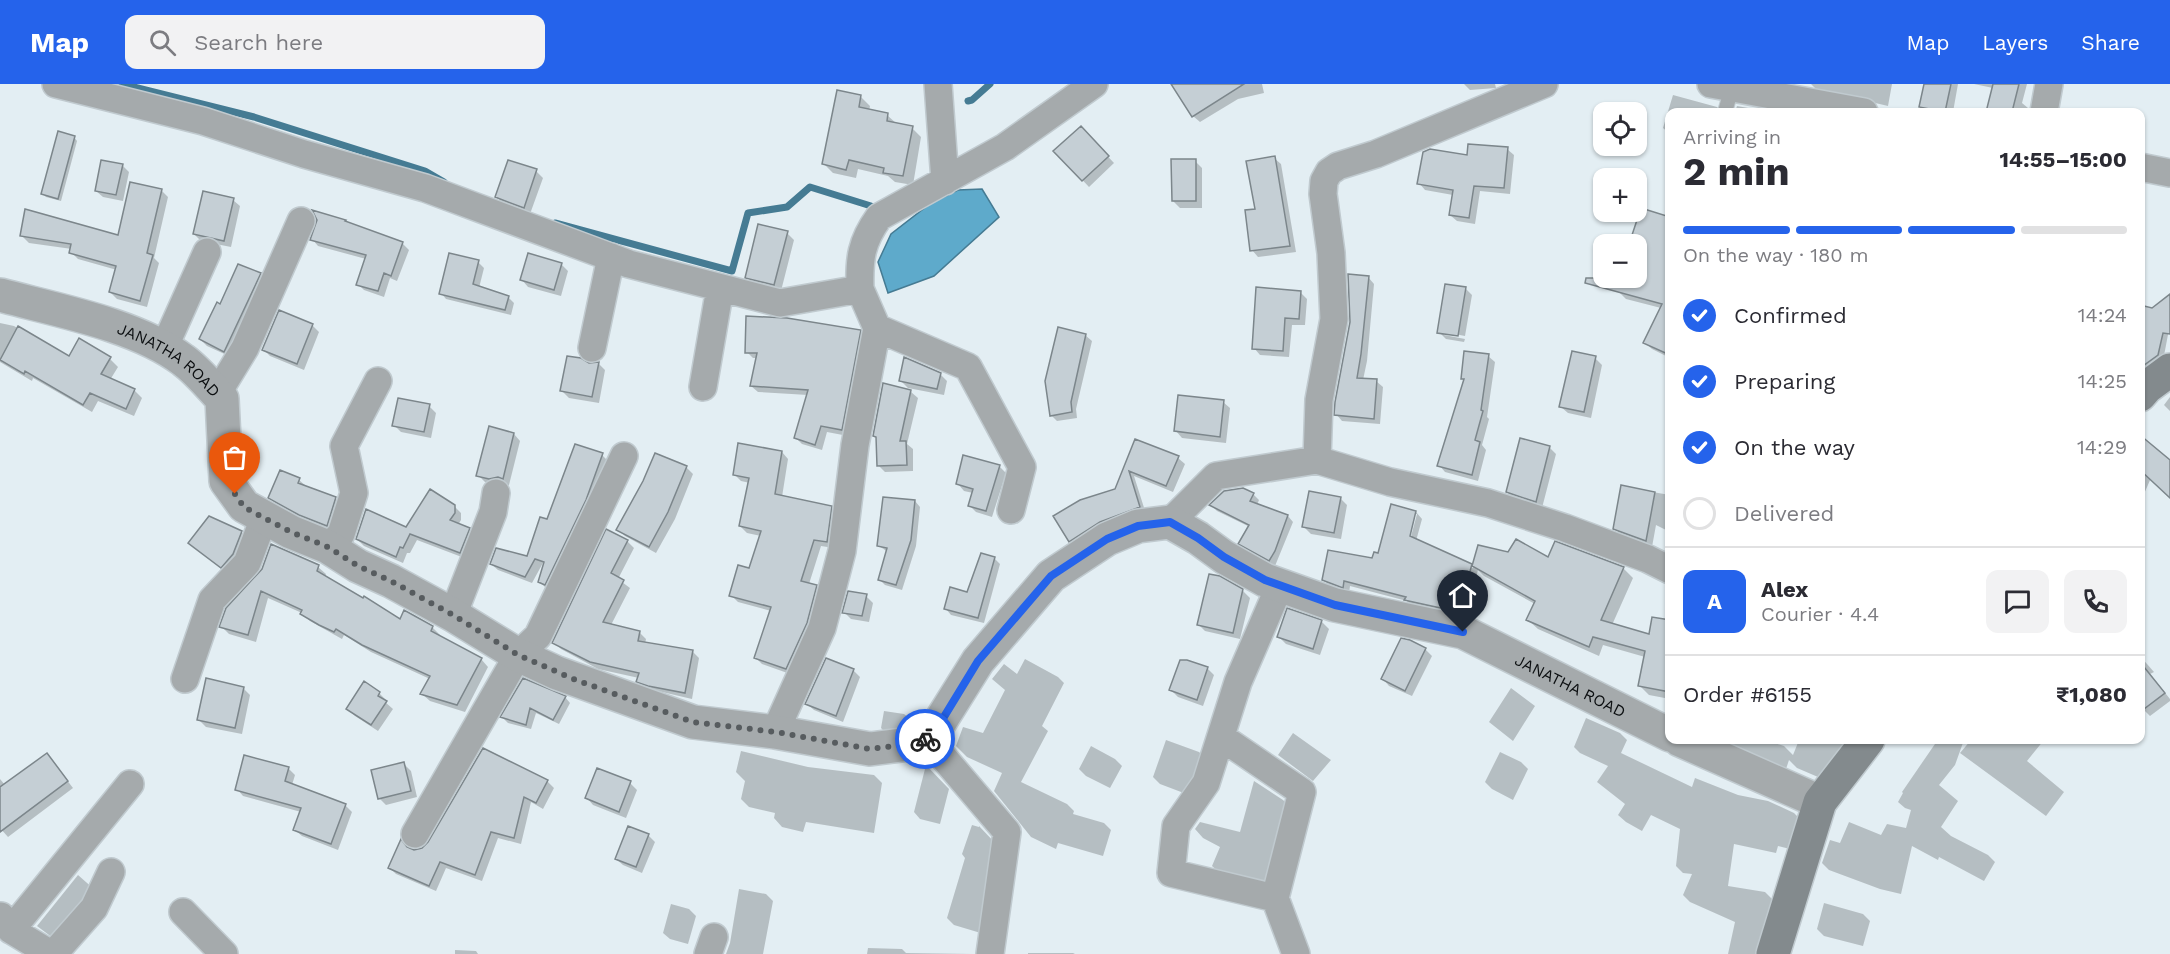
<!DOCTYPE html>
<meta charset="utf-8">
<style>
:root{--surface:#fff;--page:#f2f2f3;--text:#2b2b33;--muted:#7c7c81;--line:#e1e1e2;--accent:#2563eb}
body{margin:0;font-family:"Work Sans",sans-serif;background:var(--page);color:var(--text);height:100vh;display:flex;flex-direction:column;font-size:22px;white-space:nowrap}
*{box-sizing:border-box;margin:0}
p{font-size:20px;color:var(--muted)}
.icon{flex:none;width:33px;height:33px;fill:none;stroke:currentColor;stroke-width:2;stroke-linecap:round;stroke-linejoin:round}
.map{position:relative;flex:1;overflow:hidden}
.sheet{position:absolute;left:1665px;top:24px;width:480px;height:636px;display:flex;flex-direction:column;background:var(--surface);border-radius:12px;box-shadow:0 2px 4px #0004}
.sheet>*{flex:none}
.fabs{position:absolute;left:1593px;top:18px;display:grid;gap:12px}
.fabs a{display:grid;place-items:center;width:54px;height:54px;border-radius:12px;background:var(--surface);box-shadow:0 2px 4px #0004;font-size:30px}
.pin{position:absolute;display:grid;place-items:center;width:51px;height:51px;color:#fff;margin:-62px -26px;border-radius:50% 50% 50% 0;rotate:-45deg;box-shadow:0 0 6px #0007}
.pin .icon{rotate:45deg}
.courier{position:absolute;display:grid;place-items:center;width:60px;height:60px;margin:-30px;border:4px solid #2563eb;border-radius:50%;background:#fff;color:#222;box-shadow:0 2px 8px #0007}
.overview em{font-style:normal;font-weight:700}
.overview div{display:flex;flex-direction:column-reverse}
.overview{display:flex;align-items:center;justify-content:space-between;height:102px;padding:0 18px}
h1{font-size:39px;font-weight:700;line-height:45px}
.bar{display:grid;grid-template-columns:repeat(4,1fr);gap:9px 6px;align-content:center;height:72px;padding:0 18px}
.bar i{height:8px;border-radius:4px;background:var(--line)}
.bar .current{background:var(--accent)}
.bar p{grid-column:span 4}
.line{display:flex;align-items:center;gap:15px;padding:0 18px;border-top:2px solid var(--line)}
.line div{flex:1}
.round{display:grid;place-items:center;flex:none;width:63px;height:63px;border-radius:12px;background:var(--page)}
ol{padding:0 18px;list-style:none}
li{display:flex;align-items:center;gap:18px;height:66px}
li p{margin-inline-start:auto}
li .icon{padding:6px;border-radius:50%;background:var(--accent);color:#fff;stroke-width:4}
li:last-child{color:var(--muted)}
li i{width:33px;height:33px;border:3px solid var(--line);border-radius:50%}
header{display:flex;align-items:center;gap:36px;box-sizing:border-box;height:84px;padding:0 30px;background:var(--accent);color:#fff}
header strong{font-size:28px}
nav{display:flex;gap:33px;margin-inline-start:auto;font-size:21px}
.search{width:420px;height:54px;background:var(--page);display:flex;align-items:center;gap:15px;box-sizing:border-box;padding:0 21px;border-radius:12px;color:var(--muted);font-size:22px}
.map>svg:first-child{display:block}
</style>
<header>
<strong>Map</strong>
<div class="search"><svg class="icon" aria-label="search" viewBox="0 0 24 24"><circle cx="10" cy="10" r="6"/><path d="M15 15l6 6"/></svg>Search here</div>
<nav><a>Map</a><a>Layers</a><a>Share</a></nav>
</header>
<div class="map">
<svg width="2170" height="870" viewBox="0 0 2170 870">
<rect width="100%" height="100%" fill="#e3eef3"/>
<!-- water -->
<path fill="#5eaacb" stroke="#457b93" stroke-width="1.5" d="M982,105L999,133L934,192L888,209L878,178L891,150L931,119L958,106Z"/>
<!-- shadow -->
<path fill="#0003" fill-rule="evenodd" d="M1183,0H1262L1264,9L1238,15L1200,38L1193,32Z
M1464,0H1495L1496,4L1470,6Z
M1811,0H1892L1888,22L1816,5Z
M1926,0H1958L1953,28H1927L1921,22Z
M1974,0H2027L2022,19L2028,24L2027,28H1988L1993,4Z
M1673,11L1717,23L1722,28H1670V50L1663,44Z
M860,12L870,22L869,27L887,31L898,41L912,44L921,53L913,101L895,98L888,92L858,85L856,94L833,89L824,80Z
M1737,22L1765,27L1766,28H1735Z
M1081,44L1114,79L1089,103L1055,67Z
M74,53L77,57L61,117L46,113L43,110Z
M1507,65L1514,71L1510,110L1480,107L1475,140L1457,137L1450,131L1453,111L1425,106L1419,99L1469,73Z
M1274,74L1281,80L1296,168L1258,173L1252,166Z
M1195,77L1202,84V124H1180L1173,117Z
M122,81L129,88L123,117L103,113L96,107Z
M536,87L543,94L530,130L503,120L497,113Z
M161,106L168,113L154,174L159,179L147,223L117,215L110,208L117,186L78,175L71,168L72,165L29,159L22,152L119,153Z
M233,116L240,122L231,163L201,157L194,150Z
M1642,126L1670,207V274L1652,265L1645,259L1661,224L1626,215L1619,208L1623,194H1636V160H1632Z
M348,140L403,160L409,166L397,197L390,194L384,213L364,206L358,200L366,175L318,162L312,155Z
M787,149L794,156L781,207L753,200L746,193Z
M478,178L484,184L479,204L508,213L514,219L511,231L446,215L441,209Z
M561,180L568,187L561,212L528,203L522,196Z
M260,191L267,198L231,273L207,262L200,255L221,222Z
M1368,193L1374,200L1367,277L1363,296L1376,297L1383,303L1380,340L1342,337L1336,330Z
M1465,204L1472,211L1465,252L1444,248V251L1465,255L1464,258L1446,255L1439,248Z
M1300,208L1307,215L1305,241H1292L1289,273L1260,271L1254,264Z
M2170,211V240L2163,277L2152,285L2140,283L2153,225Z
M0,239L14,242L69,274L80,256L110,275L118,283L110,296L134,306L142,314L134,332L98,317L92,328L33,294L32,297L0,278Z
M312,241L319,248L304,286L270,272L263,265Z
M860,247L866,253L848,352L827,348L822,366L802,360L796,354L808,311L758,308L751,302L757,274H753L747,268Z
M1085,251L1092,257L1076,325L1077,334L1057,337L1051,331Z
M1488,272L1495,278L1487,333L1489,335L1482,361L1486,366L1478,397L1445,388L1439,381L1465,297L1462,294Z
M1595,274L1602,281L1591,334L1568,329L1561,323Z
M598,279L605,286L599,319L569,314L562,307L589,281Z
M940,290L947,297L944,311L908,304L901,297Z
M884,301L911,308L918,314L907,360L913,365V387L885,388L878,381L877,355L874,352Z
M2170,313V327L2164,321Z
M1223,318L1230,324L1226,359L1182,354L1176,347Z
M429,322L436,329L431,354L401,348L394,341Z
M514,350L520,357L509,401H497L485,398L478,391Z
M2140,352L2170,385L2151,394L2140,419Z
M1136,357L1178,374L1185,380L1173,408L1134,392L1146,430L1076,464L1070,457L1116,406Z
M1549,363L1556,370L1542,424L1514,415L1507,408Z
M782,368L788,375L782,413L831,424L838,430L834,464L821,462L809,500L816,502L823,509L793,591L762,580L755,573L771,527L738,518L731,511L750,486L761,452L747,449L740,442L750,399L741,397L734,390Z
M602,371L609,378L546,504L540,498L544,477L532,499L498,486L491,480L528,473L548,437Z
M999,382L1006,389L992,433L976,428L969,421L973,409L964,407L958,400Z
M686,383L693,390L675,435L656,469L625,452L618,445Z
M299,396L306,402L335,414L342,421L333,448L307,437L276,420L269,413Z
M1623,403L1670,411V448L1656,441L1652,463L1621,451L1615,445Z
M1253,410L1259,416L1257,421L1288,432L1293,438L1275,482L1246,465L1240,459L1250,443L1217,427L1211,421Z
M1340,414L1347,421L1341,455L1311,450L1304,443Z
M915,417L920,423L916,462L902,506L885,501L880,496L888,468L879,462Z
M454,422L461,429V436L458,441L469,445L476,452L467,475L417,456L410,469H407L403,479L364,462L357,455L407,445Z
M1416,428L1422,435L1416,457L1473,484L1479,463L1509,470L1623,484L1633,494L1612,541L1650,551L1670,538V615L1649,611L1639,601L1645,573L1603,561L1599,572L1538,545L1528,536L1535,520L1484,492L1478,486L1465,534L1412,522L1407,517L1350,502L1349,509L1330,502L1323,496L1374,476ZM1414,430H1417L1409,460L1406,459Z
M241,448L248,455L228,490L190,459Z
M627,457L634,464L618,495L630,504L611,541L639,548L646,555L645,560L692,567L699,574L692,615L645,604L638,597L639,594L598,585L561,565L554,558Z
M994,474L1000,480L984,539L951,531L946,525L968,509Z
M318,483L326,490L325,493L401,538L432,543L440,551L439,553L481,575L488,583L465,628L430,617L422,610L430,595L371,568L344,551L342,555L310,537L302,529L268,514L256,558L229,550L221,542L263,486Z
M1243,507L1250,514L1240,555L1205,547L1198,540Z
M866,512L873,519L869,538L851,535L844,528Z
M1288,526L1322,538L1329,545L1320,571L1286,560L1279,553Z
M1425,565L1432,572L1412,612L1389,602L1383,595Z
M2140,572L2154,588L2150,590L2170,615V617L2150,632L2140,622Z
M1025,575L1058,593L1064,599L1042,642L1048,647L1021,698L1067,720L1074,727L1073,730L1104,739L1111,746L1103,772L1058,759L1056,765L1031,753L994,707L1002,689L967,673L956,662L963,643L983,649L1005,606L992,595L1004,580L1017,590Z
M1207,584L1214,591L1203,622L1178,613L1171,606Z
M853,586L860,593L843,638L814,626L807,620Z
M523,596L565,613L570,619L559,640L536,629L531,645L508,639L502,633Z
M243,604L250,611L242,650L206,643L199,636Z
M1511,604L1535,622L1513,657L1489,638Z
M379,609L386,616L385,618L393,625L378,647L355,632L348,625Z
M884,627L904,630L908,633L906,644L884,647L881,644Z
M1586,634L1620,649L1627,656L1621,669L1692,703L1695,694L1738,711L1768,717L1794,729L1801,736L1794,766L1778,762L1776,769L1734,760L1728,802L1765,808L1773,816L1761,870H1728L1735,838L1690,818L1683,811L1692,790L1683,789L1676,782L1680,745L1651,731L1642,747L1626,738L1618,731L1625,720L1597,698L1608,682L1580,669L1574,663Z
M1293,649L1331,676L1313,697L1278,671Z
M1166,656L1199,668L1206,675L1189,711L1160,700L1153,693Z
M1719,656H1765L1784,662L1793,671L1799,656H1848L1825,696L1797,684L1789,676L1786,685Z
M1935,656H1964L1955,681L1939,701L1958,717L1941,743L1951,752L1988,771L1995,778L1984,797L1939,773L1938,776L1912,762L1901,810L1880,805L1829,786L1822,779L1830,756L1840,759L1849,738L1881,751L1887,740L1906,744L1911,726L1905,724L1898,718L1903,709L1902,708L1937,657Z
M1971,656H2044L2027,677L2064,708L2046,732L1960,669Z
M1091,662L1115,675L1122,682L1110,704L1086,692L1079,685Z
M741,667L808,683L874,691L882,699L874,749L806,738L803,748L782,743L774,734L775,729L749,723L741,715L745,697L736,688Z
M1500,668L1521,678L1528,685L1513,716L1492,705L1485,698Z
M47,670L73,704L8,753L0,744V695L5,701Z
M404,680L411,687L417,713L386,721L379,714Z
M926,681L949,705L940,740L920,735L914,728Z
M288,684L295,691L292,701L345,721L352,728L338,766L302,752L295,746L301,728L243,712L237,705Z
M598,686L630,699L637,706L626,734L593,721L587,714Z
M547,697L554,704L543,725L531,718L521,760L498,754L482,797L446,784L436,807L396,790L390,784L408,765L414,767L423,765Z
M1254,697L1283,716L1292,725L1272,803L1221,790L1212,782L1220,763L1203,754L1195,745L1200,738L1240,748Z
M972,741L979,743V742L997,761L993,787L983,814L988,819L984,850L954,841L947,834L965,774L962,770Z
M648,751L655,758L642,789L623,781L616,775Z
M78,791L95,806L57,857L37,842Z
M739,805L766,810L773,817L763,870H726L730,859Z
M1824,819L1863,830L1870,837L1863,862L1824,852L1817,845Z
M671,820L689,825L696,832L688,860L670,855L663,849Z
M868,864L902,865L906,869L973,870H867Z
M455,866L476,867L478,870H455Z
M1028,869H1073L1075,870H1028Z"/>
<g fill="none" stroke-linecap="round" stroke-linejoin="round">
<!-- stream -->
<path stroke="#457b93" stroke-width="7" d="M122,0L254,33L425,87L444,98
M968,17L972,16L990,0
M555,139L732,187L748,129L787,123L810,103L871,122"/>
</g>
<!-- building -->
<path fill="#c5cfd5" stroke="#7c868b" stroke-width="1.5" d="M1171,0H1244L1192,33Z
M1924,0H1951L1945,28L1919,23Z
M1993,0H2019L2012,28H1986Z
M837,6L861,11L859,23L888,29L887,37L913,42L903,92L883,89L884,84L849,76L846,86L822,80Z
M1081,42L1109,72L1082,97L1053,67Z
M58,47L75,52L58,115L41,110Z
M1468,60L1508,63L1504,104L1474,102L1469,134L1449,131L1453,106L1417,100L1423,68L1430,65L1467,71Z
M1275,72L1290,162L1250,167L1245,126L1255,125L1246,77Z
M1171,75H1196V117H1172Z
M101,76L123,80L116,111L95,107Z
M508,76L537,85L524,124L495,113Z
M130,98L162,105L147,169L153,171L140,217L109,208L116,182L69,169L71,160L20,152L25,125L118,151Z
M203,107L234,114L224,157L193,150Z
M1641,124L1670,133V271L1643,259L1662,220L1585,199L1586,194H1636V159L1630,157Z
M312,126L346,136L345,137L403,158L391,192L384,189L378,207L356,201L366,171L310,156L317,136Z
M758,140L788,147L774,201L745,194Z
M449,169L479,176L473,200L509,212L505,226L439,210Z
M528,169L562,179L554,206L520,196Z
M238,180L261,189L224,268L199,255L217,218L220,220Z
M1348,190L1369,192L1361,270L1357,294L1377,295L1374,335L1334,331L1335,318L1350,238Z
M1445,200L1466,203L1458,252L1437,249Z
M1256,203L1301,207L1299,235L1285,234L1283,267L1252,265Z
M2170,210V250L2163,249L2158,271L2140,284V221L2152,224Z
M279,226L313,240L297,280L262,266Z
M746,232L787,234L861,246L842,346L821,342L815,361L794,354L808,306L750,302L757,269H745Z
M18,242L69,272L79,254L111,273L101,290L135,305L126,325L90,309L83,321L25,287L24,290L0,276Z
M1058,243L1086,250L1071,318L1072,328L1050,332L1045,297Z
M1464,267L1489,270L1481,326L1483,327L1475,356L1480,358L1472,391L1437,382L1464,295H1461Z
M1572,267L1596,272L1584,328L1559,323Z
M567,272L581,274L589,279L599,278L592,313L560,307Z
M904,273L941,289L937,305L899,297Z
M883,299L911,306L900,357H906L907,381L877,382L876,353L873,352Z
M1178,311L1224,316L1220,353L1174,347Z
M398,314L430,320L424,348L392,342Z
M489,342L514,349L503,395L498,393L489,395L476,392Z
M2140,351L2170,376V414L2140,386Z
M1520,354L1550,362L1536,418L1506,408Z
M1135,355L1179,372L1166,402L1129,387L1140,423L1100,438L1069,458L1053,432L1080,416L1115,405Z
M738,359L782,367L775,410L832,422L827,458L814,456L801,497L817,501L807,539L786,585L754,574L771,523L729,512L738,481L749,484L761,447L739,442L749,394L733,391Z
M575,360L603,369L586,416L545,501L538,498L544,478L535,475L525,493L490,480L496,464L527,472L540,433L547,435Z
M655,369L687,382L668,428L649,463L616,446L643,397Z
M963,371L1000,381L986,427L968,422L973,405L956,400Z
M280,386L300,394L298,399L336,413L327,442L299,431L268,414Z
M1621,401L1655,408L1646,457L1613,445Z
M1243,404L1254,409L1250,417L1288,431L1275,467L1269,477L1238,460L1249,441L1209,421L1224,407Z
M430,405L455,421V429L450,436L470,444L460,469L410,450L403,464L400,463L396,473L356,455L366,425L406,443Z
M1309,407L1341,413L1334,449L1302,443Z
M883,413L915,416L911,456L896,501L878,496L887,464L877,462Z
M1391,420L1416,427L1410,452L1472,480L1459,528L1404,516L1406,513L1344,497L1343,504L1322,496L1328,466L1372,474L1374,468L1378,469Z
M209,432L242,447L233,470L221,484L188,459Z
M606,445L628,456L611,489L624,496L603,538L640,547L638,557L693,566L685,609L648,602L636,598L639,589L590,578L552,559Z
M1516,455L1548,473L1555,457L1624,483L1601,536L1649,550L1652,533L1670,536V608L1638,602L1645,567L1593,553L1589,563L1526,536L1535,517L1472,482L1478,461L1508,468Z
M271,460L319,481L317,487L363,514L364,512L400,535L404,526L413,531L433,542L431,547L482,574L457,621L420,610L430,592L362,561L336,545L334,548L319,541L300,530L302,526L261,507L248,551L219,543L226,524L262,485Z
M981,469L995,473L978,534L944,525L950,503L967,508Z
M1209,490L1220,492L1243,505L1233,549L1197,541Z
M848,507L867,510L862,532L842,529Z
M1287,524L1322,536L1313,565L1277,553Z
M1401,554L1410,556L1426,564L1405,607L1381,595Z
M826,574L854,585L836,632L805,620Z
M1180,576H1187L1208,583L1197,616L1169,606Z
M2140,578L2165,609L2140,628Z
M206,594L244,603L235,644L197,636Z
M523,594L566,612L553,636L530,624L526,641L500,633Z
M364,597L380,608L378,612L387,617L371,641L346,625Z
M483,664L548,696L536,719L524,713L514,754L491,748L475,791L440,778L429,802L388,784L401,755L407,763L414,766L422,764L428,758Z
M47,669L68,697L0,748V703Z
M244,671L289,683L285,697L346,720L331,760L293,746L301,724L235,706Z
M404,678L411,707L378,715L371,686Z
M597,684L631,697L619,728L585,714Z
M628,742L649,750L636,783L615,775Z"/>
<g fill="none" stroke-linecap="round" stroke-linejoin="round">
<defs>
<path id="service" d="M1725,28L1732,3"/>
<path id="minor" d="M56,0L203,37L304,70L425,104L629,180L780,219L860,205C859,175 861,158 879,133L1005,63L1094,0
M938,0L945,97
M1544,0L1376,70L1338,82L1329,88L1324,97L1323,110L1331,169L1334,235L1319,316L1317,376L1390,398L1488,419L1565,444L1648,475L1670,486
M1711,0L1864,28
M2044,28L2049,0
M2140,83L2170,89
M877,244L968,283L1022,383L1011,426
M164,264L207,168
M592,264L611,173
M703,303L720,204
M217,310L245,264L301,137
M1170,438L1216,392L1317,376
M328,463L341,450L354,409L344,362L378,297
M1280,501L1238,598L1206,699L1176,742L1171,789L1275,814L1296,870
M453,531L493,428L496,409
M185,595L212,516L247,479L264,434
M775,648L822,544L842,467L855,361L877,244L860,205
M1221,653L1302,708L1275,814
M927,654L1007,748L990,870
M415,750L518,571L538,552L624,372
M183,828L224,870
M1,832L11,846L51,870
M11,846L130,700
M51,870L57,866L94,824L111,788
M708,870L714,853"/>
<g id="tertiary">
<path id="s1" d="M0,211C56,226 137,241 183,276C197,286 210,302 222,315L226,397L244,422L291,448L328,463L358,482L391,497L453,531L518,571L557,589L693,638L775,648L870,665L909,660L927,654L938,641L978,577L1051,492L1107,455L1138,442L1170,438L1198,454L1224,473L1265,496L1335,521L1463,548L1670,651"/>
<path d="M1680,656L1820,718"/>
</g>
<path id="secondary" d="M2140,311L2147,303L2170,286
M1773,870L1820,718L1868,656"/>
</defs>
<!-- service casing -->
<use href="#service" stroke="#c0cacf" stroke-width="16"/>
<!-- minor casing -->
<use href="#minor" stroke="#c0cacf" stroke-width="30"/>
<!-- tertiary casing -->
<use href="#tertiary" stroke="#c0cacf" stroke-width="36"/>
<!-- secondary casing -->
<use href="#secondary" stroke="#c0cacf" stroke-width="36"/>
<!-- service -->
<use href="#service" stroke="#a5aaac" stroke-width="14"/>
<!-- minor -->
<use href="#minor" stroke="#a5aaac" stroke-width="27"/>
<!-- tertiary -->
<use href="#tertiary" stroke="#a5aaac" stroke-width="33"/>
<!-- secondary -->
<use href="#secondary" stroke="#838a8d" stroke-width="33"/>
</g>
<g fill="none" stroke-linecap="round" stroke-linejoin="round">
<!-- done -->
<path stroke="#575c5f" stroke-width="6" stroke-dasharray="0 10.8" d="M235,410L244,423L264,434L291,448L328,463L358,482L391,497L453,531L518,571L576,596L693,638L776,648L870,665L909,660L925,655"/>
<!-- route -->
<path stroke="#2563eb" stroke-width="8" d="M925,655L939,641L978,577L1051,492L1107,455L1138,442L1170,438L1198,454L1224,473L1265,496L1335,521L1463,548"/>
</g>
<g text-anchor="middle" stroke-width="4.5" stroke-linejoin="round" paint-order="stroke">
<!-- street labels -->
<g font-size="16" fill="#0b0e10" stroke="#f4fbfe">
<text dy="6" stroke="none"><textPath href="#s1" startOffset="183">JANATHA ROAD</textPath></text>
<text dy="6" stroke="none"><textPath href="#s1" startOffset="1875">JANATHA ROAD</textPath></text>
</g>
</g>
</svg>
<div class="fabs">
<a><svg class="icon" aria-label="locate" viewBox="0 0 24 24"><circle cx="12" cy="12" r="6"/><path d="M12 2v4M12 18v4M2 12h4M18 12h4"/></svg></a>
<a>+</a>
<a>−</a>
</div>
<div class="pin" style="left:235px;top:410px;background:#ea580c"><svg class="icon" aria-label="bag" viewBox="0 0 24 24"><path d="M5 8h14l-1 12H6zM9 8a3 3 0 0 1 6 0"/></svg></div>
<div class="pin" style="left:1463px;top:548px;background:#1f2937"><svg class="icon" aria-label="home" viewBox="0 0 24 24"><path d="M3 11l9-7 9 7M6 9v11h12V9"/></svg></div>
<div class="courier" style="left:925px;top:655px"><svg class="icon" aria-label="bike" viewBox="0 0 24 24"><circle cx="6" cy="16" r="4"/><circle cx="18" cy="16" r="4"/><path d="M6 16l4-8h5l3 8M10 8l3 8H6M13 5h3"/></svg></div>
<section class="sheet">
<div class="overview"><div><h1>2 min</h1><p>Arriving in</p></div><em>14:55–15:00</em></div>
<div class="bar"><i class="current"></i><i class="current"></i><i class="current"></i><i></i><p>On the way · 180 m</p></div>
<ol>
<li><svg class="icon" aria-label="check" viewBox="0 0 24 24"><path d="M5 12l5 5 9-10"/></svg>Confirmed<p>14:24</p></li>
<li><svg class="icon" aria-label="check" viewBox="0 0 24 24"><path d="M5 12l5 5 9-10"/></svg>Preparing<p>14:25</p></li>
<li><svg class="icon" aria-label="check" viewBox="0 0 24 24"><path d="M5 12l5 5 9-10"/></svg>On the way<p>14:29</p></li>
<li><i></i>Delivered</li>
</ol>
<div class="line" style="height:108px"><b class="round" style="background:var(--accent);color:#fff">A</b><div><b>Alex</b><p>Courier · 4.4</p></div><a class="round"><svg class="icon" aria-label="chat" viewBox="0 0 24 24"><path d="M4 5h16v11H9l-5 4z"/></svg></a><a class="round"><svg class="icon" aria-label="phone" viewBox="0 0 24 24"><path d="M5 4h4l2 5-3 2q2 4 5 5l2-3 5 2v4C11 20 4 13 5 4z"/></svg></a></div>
<div class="line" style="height:78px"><div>Order #6155</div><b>₹1,080</b></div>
</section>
</div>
